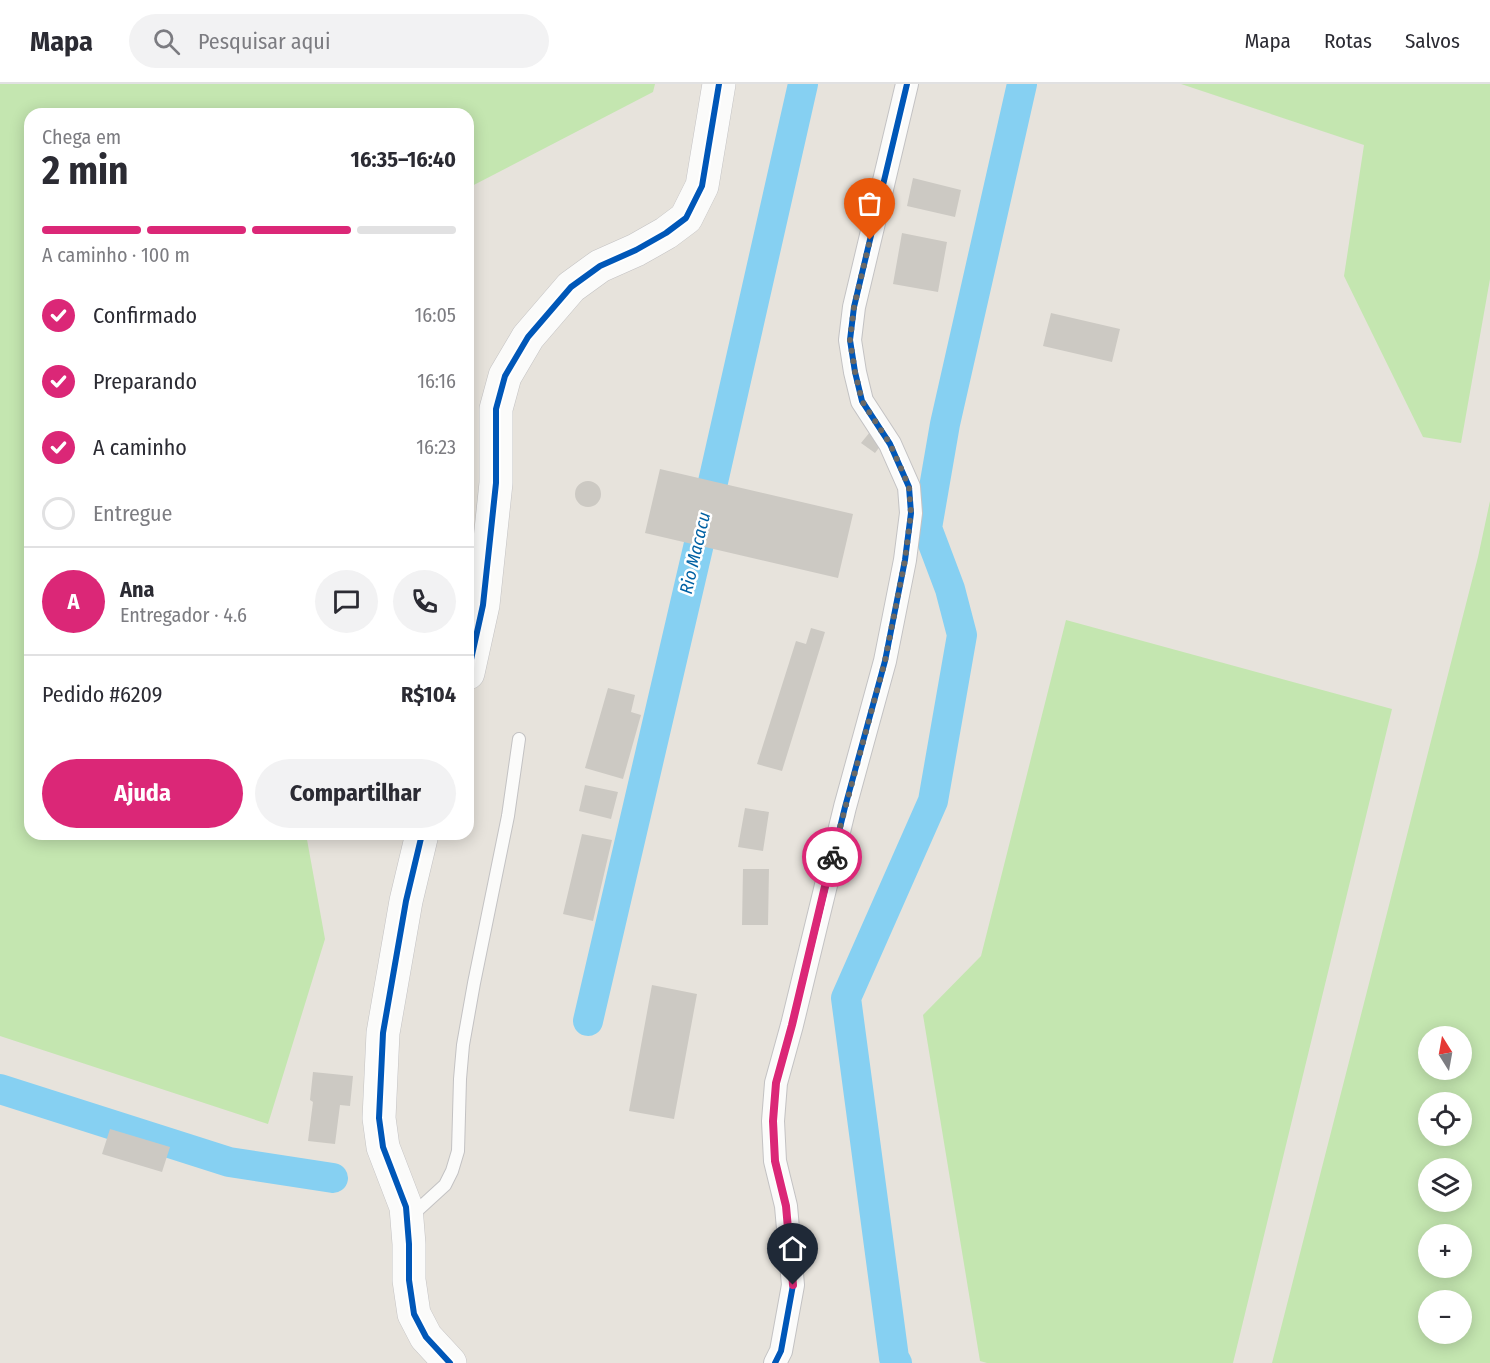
<!DOCTYPE html>
<html lang="pt">
<meta charset="utf-8">
<style>
:root{--surface:#fff;--page:#f2f2f3;--text:#2b2b33;--muted:#7c7c81;--line:#e1e1e2;--accent:#db2777}
body{margin:0;font-family:"Fira Sans Condensed",sans-serif;background:var(--page);color:var(--text);height:100vh;display:flex;flex-direction:column;font-size:22px;white-space:nowrap}
*{box-sizing:border-box;margin:0}
p{font-size:20px;color:var(--muted)}
.icon{flex:none;width:33px;height:33px;fill:none;stroke:currentColor;stroke-width:2;stroke-linecap:round;stroke-linejoin:round}
.map{position:relative;flex:1;overflow:hidden}
.details{position:absolute;left:24px;top:24px;width:450px;height:732px;display:flex;flex-direction:column;background:var(--surface);border-radius:18px;box-shadow:0 3px 15px #0003}
.details>*{flex:none}
.needle{width:39px;rotate:349deg}
.fabs{position:absolute;left:1418px;top:942px;display:grid;gap:12px}
.fabs a{display:grid;place-items:center;width:54px;height:54px;border-radius:50%;background:var(--surface);box-shadow:0 3px 15px #0003;font-size:30px}
.pin{position:absolute;display:grid;place-items:center;width:51px;height:51px;color:#fff;margin:-62px -26px;border-radius:50% 50% 50% 0;rotate:-45deg;box-shadow:0 0 6px #0007}
.pin .icon{rotate:45deg}
.courier{position:absolute;display:grid;place-items:center;width:60px;height:60px;margin:-30px;border:4px solid #db2777;border-radius:50%;background:#fff;color:#222;box-shadow:0 2px 8px #0007}
.headline em{font-style:normal;font-weight:700}
.headline div{display:flex;flex-direction:column-reverse}
.headline{display:flex;align-items:center;justify-content:space-between;height:102px;padding:0 18px}
h1{font-size:39px;font-weight:700;line-height:45px}
.bar{display:grid;grid-template-columns:repeat(4,1fr);gap:9px 6px;align-content:center;height:72px;padding:0 18px}
.bar i{height:8px;border-radius:4px;background:var(--line)}
.bar .selected{background:var(--accent)}
.bar p{grid-column:span 4}
.line{display:flex;align-items:center;gap:15px;padding:0 18px;border-top:2px solid var(--line)}
.line div{flex:1}
.round{display:grid;place-items:center;flex:none;width:63px;height:63px;border-radius:32px;background:var(--page)}
ol{padding:0 18px;list-style:none}
li{display:flex;align-items:center;gap:18px;height:66px}
li p{margin-inline-start:auto}
li .icon{padding:6px;border-radius:50%;background:var(--accent);color:#fff;stroke-width:4}
li:last-child{color:var(--muted)}
li i{width:33px;height:33px;border:3px solid var(--line);border-radius:50%}
.button{display:flex;gap:12px;margin-top:auto;padding:12px 18px}
.button a{flex:1;height:69px;border-radius:36px;background:var(--accent);color:#fff;font-size:24px;font-weight:700;line-height:69px;text-align:center}
.button a+a{background:var(--page);color:var(--text)}
header{display:flex;align-items:center;gap:36px;box-sizing:border-box;height:84px;padding:0 30px;background:var(--surface);border-bottom:2px solid var(--line)}
header strong{font-size:28px}
nav{display:flex;gap:33px;margin-inline-start:auto;font-size:21px}
.search{width:420px;height:54px;background:var(--page);display:flex;align-items:center;gap:15px;box-sizing:border-box;padding:0 21px;border-radius:33px;color:var(--muted);font-size:22px}
.map>svg:first-child{display:block}
</style>
<header>
<strong>Mapa</strong>
<div class="search"><svg class="icon" aria-label="search" viewBox="0 0 24 24"><circle cx="10" cy="10" r="6"/><path d="M15 15l6 6"/></svg>Pesquisar aqui</div>
<nav><a>Mapa</a><a>Rotas</a><a>Salvos</a></nav>
</header>
<div class="map">
<svg width="1490" height="1279" viewBox="0 0 1490 1279">
<rect width="100%" height="100%" fill="#e7e3dc"/>
<!-- green -->
<path fill="#c4e6b0" fill-rule="evenodd" d="M0,0H655L653,8L468,104V30H30V750H306L325,855L268,1040L0,952Z
M1181,0H1490V195L1461,359L1423,353L1344,192L1364,61Z
M1490,417V1279H1272L1478,473ZM1428,952H1461V986H1428ZM1428,1018H1461V1052H1428ZM1428,1084H1461V1118H1428ZM1428,1150H1461V1184H1428ZM1428,1216H1461V1250H1428Z
M1066,536L1392,625L1233,1279H987L980,1277L923,931L981,872Z"/>
<g fill="none" stroke-linecap="round" stroke-linejoin="round">
<!-- canal -->
<path stroke="#86d0f2" stroke-width="30" d="M588,937L701,451L803,0
M0,1005L229,1078L333,1094
M897,1279L894,1274L846,914L933,717L962,551L950,505L927,444L945,340L1022,0"/>
</g>
<!-- building -->
<path fill="#ccc9c3" d="M913,94L961,106L955,133L907,122Z
M902,149L947,158L938,208L893,200Z
M1051,229L1120,245L1112,278L1043,262Z
M870,348L884,357L875,369L861,359Z
M660,385L853,430L838,494L645,449Z
M575 410a13 13 0 1 1 26 0a13 13 0 1 1-26 0Z
M811,544L825,548L782,687L757,680L796,557L806,560Z
M608,604L635,611L631,628L641,631L623,695L585,684Z
M585,701L618,708L611,735L579,727Z
M745,724L769,728L763,767L738,763Z
M582,750L612,756L593,837L563,830Z
M743,785H769L768,841H742Z
M652,901L697,910L674,1035L629,1027Z
M313,988L353,992L350,1022L340,1021L335,1060L308,1057L313,1018L310,1016Z
M110,1045L170,1063L162,1088L102,1070Z"/>
<g fill="none" stroke-linecap="round" stroke-linejoin="round">
<defs>
<path id="lane" d="M410,1133L445,1101L452,1087L458,1067L460,995L463,961L474,899L508,732L519,655"/>
<path id="street" d="M775,1279L781,1267L793,1201L786,1122L775,1077L773,1037L776,999L792,941L845,723L885,577L905,476L911,429L909,403L890,360L862,317L855,288L850,256L854,223L907,0"/>
<path id="secondary" d="M468,589L483,521L496,399V325L505,292L528,253L571,203L600,182L636,166L666,149L686,134L702,102L719,0
M422,750L406,817L383,949L379,1034L383,1063L406,1123L409,1160V1196L414,1230L426,1253L450,1279"/>
</defs>
<!-- lane casing -->
<use href="#lane" stroke="#c3c2c3" stroke-width="14"/>
<!-- street casing -->
<use href="#street" stroke="#c3c2c3" stroke-width="24"/>
<!-- secondary casing -->
<use href="#secondary" stroke="#c3c2c3" stroke-width="34"/>
<!-- lane -->
<use href="#lane" stroke="#fbfbfa" stroke-width="12"/>
<!-- street -->
<use href="#street" stroke="#fbfbfa" stroke-width="22"/>
<!-- secondary -->
<use href="#secondary" stroke="#fbfbfa" stroke-width="33"/>
<defs>
<path id="cycleway" d="M468,589L483,521L496,399V325L505,292L528,253L571,203L600,182L636,166L666,149L686,134L702,102L719,0
M422,750L406,817L383,949L379,1034L383,1063L406,1123L409,1160V1196L414,1230L426,1253L450,1279
M775,1279L781,1267L793,1201L786,1122L775,1077L773,1037L776,999L792,941L845,723L885,577L905,476L911,429L909,403L890,360L862,317L855,288L850,256L854,223L907,0"/>
</defs>
<!-- cycleway casing -->
<use href="#cycleway" stroke="#fff" stroke-width="10"/>
<!-- cycleway -->
<use href="#cycleway" stroke="#0057b8" stroke-width="6"/>
</g>
<g fill="none" stroke-linecap="round" stroke-linejoin="round">
<!-- done -->
<path stroke="#6a6966" stroke-width="6" stroke-dasharray="0 10.8" d="M832,773L885,577L905,476L911,429L909,403L900,382L890,360L862,317L855,288L850,256L854,223L870,156"/>
<!-- route -->
<path stroke="#db2777" stroke-width="8" d="M793,1201L786,1122L775,1077L773,1037L776,999L792,941L832,773"/>
</g>
<g text-anchor="middle" stroke-width="5" stroke-linejoin="round" paint-order="stroke">
<!-- water labels -->
<g font-size="18" font-style="italic" fill="#0061a3" stroke="#fff">
<text transform="translate(695 469) rotate(-77)" y="6">Rio Macacu</text>
</g>
</g>
</svg>
<div class="fabs">
<a><svg class="needle" viewBox="-14 -14 28 28"><path d="M0-13l5 13h-10z" fill="#e53935"/><path d="M0 13l5-13h-10z" fill="#7c7c81"/></svg></a>
<a><svg class="icon" aria-label="locate" viewBox="0 0 24 24"><circle cx="12" cy="12" r="6"/><path d="M12 2v4M12 18v4M2 12h4M18 12h4"/></svg></a>
<a><svg class="icon" aria-label="layers" viewBox="0 0 24 24"><path d="M12 4l9 5-9 5-9-5zM3 14l9 5 9-5"/></svg></a>
<a>+</a>
<a>−</a>
</div>
<div class="pin" style="left:870px;top:156px;background:#ea580c"><svg class="icon" aria-label="bag" viewBox="0 0 24 24"><path d="M5 8h14l-1 12H6zM9 8a3 3 0 0 1 6 0"/></svg></div>
<div class="pin" style="left:793px;top:1201px;background:#1f2937"><svg class="icon" aria-label="home" viewBox="0 0 24 24"><path d="M3 11l9-7 9 7M6 9v11h12V9"/></svg></div>
<div class="courier" style="left:832px;top:773px"><svg class="icon" aria-label="bike" viewBox="0 0 24 24"><circle cx="6" cy="16" r="4"/><circle cx="18" cy="16" r="4"/><path d="M6 16l4-8h5l3 8M10 8l3 8H6M13 5h3"/></svg></div>
<section class="details">
<div class="headline"><div><h1>2 min</h1><p>Chega em</p></div><em>16:35–16:40</em></div>
<div class="bar"><i class="selected"></i><i class="selected"></i><i class="selected"></i><i></i><p>A caminho · 100 m</p></div>
<ol>
<li><svg class="icon" aria-label="check" viewBox="0 0 24 24"><path d="M5 12l5 5 9-10"/></svg>Confirmado<p>16:05</p></li>
<li><svg class="icon" aria-label="check" viewBox="0 0 24 24"><path d="M5 12l5 5 9-10"/></svg>Preparando<p>16:16</p></li>
<li><svg class="icon" aria-label="check" viewBox="0 0 24 24"><path d="M5 12l5 5 9-10"/></svg>A caminho<p>16:23</p></li>
<li><i></i>Entregue</li>
</ol>
<div class="line" style="height:108px"><b class="round" style="background:var(--accent);color:#fff">A</b><div><b>Ana</b><p>Entregador · 4.6</p></div><a class="round"><svg class="icon" aria-label="chat" viewBox="0 0 24 24"><path d="M4 5h16v11H9l-5 4z"/></svg></a><a class="round"><svg class="icon" aria-label="phone" viewBox="0 0 24 24"><path d="M5 4h4l2 5-3 2q2 4 5 5l2-3 5 2v4C11 20 4 13 5 4z"/></svg></a></div>
<div class="line" style="height:78px"><div>Pedido #6209</div><b>R$104</b></div>
<div class="button"><a>Ajuda</a><a>Compartilhar</a></div>
</section>
</div>
